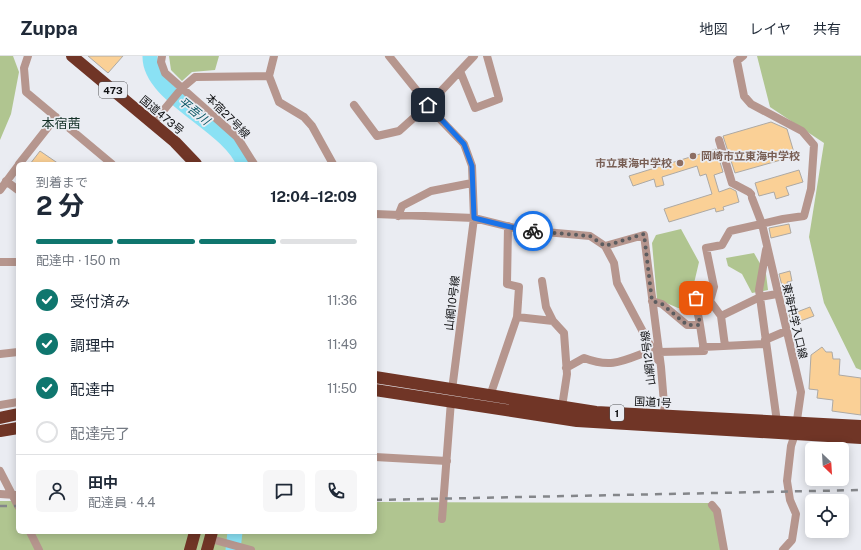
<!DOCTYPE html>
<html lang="ja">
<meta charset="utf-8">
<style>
:root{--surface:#fff;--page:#f6f6f7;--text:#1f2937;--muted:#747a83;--line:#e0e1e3;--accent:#0f766e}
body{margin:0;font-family:"Public Sans","Noto Sans JP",sans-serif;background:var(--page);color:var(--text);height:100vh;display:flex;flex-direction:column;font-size:15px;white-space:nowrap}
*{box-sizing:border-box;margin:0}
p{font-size:13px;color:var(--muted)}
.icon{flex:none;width:22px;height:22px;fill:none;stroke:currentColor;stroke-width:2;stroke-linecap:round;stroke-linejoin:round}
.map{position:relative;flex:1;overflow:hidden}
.side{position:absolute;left:16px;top:106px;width:361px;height:372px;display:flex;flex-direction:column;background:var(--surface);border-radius:6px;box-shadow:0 2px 10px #0003}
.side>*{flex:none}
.needle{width:26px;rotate:155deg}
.controls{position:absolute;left:805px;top:386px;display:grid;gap:8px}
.controls a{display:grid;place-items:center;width:44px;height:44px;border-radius:6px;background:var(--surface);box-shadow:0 2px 10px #0003;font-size:20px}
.pin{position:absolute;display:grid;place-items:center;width:34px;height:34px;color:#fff;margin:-17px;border-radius:8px;box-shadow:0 2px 6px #0006}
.courier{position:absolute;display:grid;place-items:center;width:40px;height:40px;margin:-20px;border:3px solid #1a73e8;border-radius:50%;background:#fff;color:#222;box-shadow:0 1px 5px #0007}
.overview em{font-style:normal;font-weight:700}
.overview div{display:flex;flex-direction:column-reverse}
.overview{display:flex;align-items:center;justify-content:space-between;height:68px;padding:0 20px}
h1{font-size:26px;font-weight:700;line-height:30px}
.bar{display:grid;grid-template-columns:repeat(4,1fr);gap:6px 4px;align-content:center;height:48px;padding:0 20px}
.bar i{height:5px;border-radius:3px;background:var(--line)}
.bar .on{background:var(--accent)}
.bar p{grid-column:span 4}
.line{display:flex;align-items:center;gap:10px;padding:0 20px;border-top:1px solid var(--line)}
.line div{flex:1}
.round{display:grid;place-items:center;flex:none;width:42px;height:42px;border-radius:6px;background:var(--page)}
ol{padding:0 20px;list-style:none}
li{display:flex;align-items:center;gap:12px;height:44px}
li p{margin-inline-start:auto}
li .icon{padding:4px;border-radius:50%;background:var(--accent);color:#fff;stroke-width:4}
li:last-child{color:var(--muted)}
li i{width:22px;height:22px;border:2px solid var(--line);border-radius:50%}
header{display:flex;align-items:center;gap:24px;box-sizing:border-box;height:56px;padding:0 20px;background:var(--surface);border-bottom:1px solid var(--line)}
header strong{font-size:19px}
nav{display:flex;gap:22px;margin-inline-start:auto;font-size:14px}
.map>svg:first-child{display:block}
</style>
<header>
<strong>Zuppa</strong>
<nav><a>地図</a><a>レイヤ</a><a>共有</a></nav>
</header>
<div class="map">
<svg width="861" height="494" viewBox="0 0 861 494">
<rect width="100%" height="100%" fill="#eaecf2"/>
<!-- green -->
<path fill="#b0c590" d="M0,0H13L19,16L11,58L0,84Z
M169,0H219L215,14L192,16L182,25L171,14Z
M757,0H861V314L856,312L824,247L809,181L824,87L770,51Z
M681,173L699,206L688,253L678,252L657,243L652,187L656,179Z
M754,197L766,218L768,234L752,237L742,218L728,210L726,202Z
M0,445H18V476H375V446L714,447L724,494H0Z"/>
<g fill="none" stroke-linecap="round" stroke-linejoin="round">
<!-- river -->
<path stroke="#8ae1f4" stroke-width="15" d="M150,0C149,41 229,68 244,108
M233,494L235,476"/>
</g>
<!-- building -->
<path fill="#fad096" stroke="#ada9a4" d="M88,0H123L108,17Z
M771,66L787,73L795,100L735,117L723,80Z
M716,93L723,116L714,119L719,136L730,132L736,135L739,146L723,151L724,154L716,156L715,152L669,166L664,153L712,138L706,118L700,120L697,110L662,121L664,129L656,131L654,123L633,130L629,120Z
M40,95L59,108H30Z
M799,114L803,126L786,131L789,139L776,143L774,136L759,140L755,127Z
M789,168L791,177L771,182L769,172Z
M790,215L792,225L787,226L790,240L785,241L779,218Z
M810,251L814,260L792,268L789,259Z
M822,291L826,296H832L833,303H840L839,319L861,322V359L832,355L833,344L817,342L818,334L809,333L811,299Z"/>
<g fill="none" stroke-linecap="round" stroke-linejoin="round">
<!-- minor -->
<path stroke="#b6968e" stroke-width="8" d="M28,0L24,12L26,36L112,108
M162,0L161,6L165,17L237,81L254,108
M274,0L269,20L279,46L304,61L312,70L333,108
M389,0L438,61L464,88L472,110L474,162L452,334
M460,15L475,52L499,43L487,0
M354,49L377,80L399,75L428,49L474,0
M153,67L182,32L195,21L269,20
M719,84L732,127L749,136L751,138
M19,108L56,61
M6,125L18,134
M0,134L18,110
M752,142L762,168L801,336L795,378L791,390L787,425L790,444L796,458L792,484L783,494
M375,158L474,162L523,174L590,180L605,190L644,179L661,311L665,360
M398,160L402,150L431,135L472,127
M605,190L614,207L617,227L658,304
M766,194L759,234L777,366
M0,206H18
M542,225L546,251L553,265
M714,231L710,245L721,260L725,290
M652,245L662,248L687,269H700C696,243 688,242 714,231L706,192L722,189L730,175L783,163L804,160L811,133L814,89L802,75L751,48L744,40L737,5L743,0
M721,260L760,241L777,238
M517,261L553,265L564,277L567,318L562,351
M765,284L786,275
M703,291L766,288
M659,296L704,295L700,269
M0,298L18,296
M566,312L584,302C613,313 624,304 652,294
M490,340L517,261L519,231L507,228L508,170
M0,349L18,346
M375,401L447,405
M0,415L18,450
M0,438L15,439
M712,449L717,455L724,494
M442,463L451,345
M30,476L39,494
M211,483L251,494"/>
<!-- highway -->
<path stroke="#703526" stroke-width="12" d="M72,0L175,86L196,108
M375,321L596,356L861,370
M375,334L577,365L861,382
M0,362L18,358
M0,375L18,372
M190,494L195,476
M207,494L212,476"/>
<!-- rail -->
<path stroke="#84868a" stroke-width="2.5" stroke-dasharray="7 7" stroke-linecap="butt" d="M375,444L861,434
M0,450H18"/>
</g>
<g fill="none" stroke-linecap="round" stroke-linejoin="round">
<!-- done -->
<path stroke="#5c5d60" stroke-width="4" stroke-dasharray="0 7.2" d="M533,175L590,180L605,190L644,178L652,245L662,248L687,269H700L696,242"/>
<!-- route -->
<path stroke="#1a73e8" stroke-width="5" d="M428,49L464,88L472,110L474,162L523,174L533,175"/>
</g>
<!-- markers -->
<g fill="#8d6e63" stroke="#eaecf2" stroke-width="1.5">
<circle cx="693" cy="100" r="4"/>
<circle cx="680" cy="107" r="4"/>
</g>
<g text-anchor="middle" stroke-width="3.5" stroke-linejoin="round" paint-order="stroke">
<!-- shield labels -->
<g fill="#eaecf2" stroke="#515255" stroke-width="1">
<rect x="99" y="26" width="28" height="16" rx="3"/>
<rect x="610" y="349" width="14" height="16" rx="3"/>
</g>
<g font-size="10" font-weight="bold" fill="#0f1012">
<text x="113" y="38">473</text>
<text x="617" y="361">1</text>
</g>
<!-- street labels -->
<g font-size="11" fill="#0f1012" stroke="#eaecf2">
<text transform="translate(162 59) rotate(40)" y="4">国道473号</text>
<text transform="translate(228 60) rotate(45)" y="4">本宿27号線</text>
<text transform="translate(452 247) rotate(-83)" y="4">山綱10号線</text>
<text transform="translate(795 265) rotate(77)" y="4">東海中学入口線</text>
<text transform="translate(648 302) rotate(-97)" y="4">山綱12号線</text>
<text transform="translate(653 346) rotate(3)" y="4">国道1号</text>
</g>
<!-- education labels -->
<g font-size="11" font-weight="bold" fill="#785e54" stroke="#eaecf2" text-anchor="start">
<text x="701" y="104">岡崎市立東海中学校</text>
<text x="672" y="111" text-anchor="end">市立東海中学校</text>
</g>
<!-- water labels -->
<g font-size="12" font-style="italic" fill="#075664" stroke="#eaecf2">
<text transform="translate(194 55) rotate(39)" y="4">平吾川</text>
</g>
<!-- quarter labels -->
<g font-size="13" fill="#122f26" stroke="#eaecf2">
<text x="61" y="72">本宿茜</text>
</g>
</g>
</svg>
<div class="controls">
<a><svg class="needle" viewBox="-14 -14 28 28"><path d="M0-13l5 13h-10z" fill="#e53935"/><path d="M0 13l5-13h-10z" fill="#747a83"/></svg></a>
<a><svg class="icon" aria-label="locate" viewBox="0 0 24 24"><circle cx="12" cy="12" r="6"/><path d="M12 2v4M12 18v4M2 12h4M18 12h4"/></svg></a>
</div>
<div class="pin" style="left:696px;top:242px;background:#ea580c"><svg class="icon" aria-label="bag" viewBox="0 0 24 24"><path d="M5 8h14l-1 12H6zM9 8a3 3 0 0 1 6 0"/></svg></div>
<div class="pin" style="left:428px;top:49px;background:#1f2937"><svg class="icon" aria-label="home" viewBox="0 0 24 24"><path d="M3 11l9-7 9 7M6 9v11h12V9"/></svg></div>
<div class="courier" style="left:533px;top:175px"><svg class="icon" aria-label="bike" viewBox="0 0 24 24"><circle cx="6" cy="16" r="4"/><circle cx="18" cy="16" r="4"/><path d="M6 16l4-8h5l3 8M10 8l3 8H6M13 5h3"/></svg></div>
<section class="side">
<div class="overview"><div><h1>2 分</h1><p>到着まで</p></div><em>12:04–12:09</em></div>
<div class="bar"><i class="on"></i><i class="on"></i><i class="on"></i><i></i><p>配達中 · 150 m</p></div>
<ol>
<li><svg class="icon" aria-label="check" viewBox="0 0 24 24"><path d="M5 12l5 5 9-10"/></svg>受付済み<p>11:36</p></li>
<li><svg class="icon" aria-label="check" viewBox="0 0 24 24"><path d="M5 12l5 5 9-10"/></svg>調理中<p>11:49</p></li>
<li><svg class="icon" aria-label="check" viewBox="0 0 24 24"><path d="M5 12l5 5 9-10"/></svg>配達中<p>11:50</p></li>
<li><i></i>配達完了</li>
</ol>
<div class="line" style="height:72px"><a class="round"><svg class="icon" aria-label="person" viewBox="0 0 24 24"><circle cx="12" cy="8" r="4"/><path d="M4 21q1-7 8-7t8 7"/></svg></a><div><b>田中</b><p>配達員 · 4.4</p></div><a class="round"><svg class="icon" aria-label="chat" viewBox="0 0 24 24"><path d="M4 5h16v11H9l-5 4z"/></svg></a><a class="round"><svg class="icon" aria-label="phone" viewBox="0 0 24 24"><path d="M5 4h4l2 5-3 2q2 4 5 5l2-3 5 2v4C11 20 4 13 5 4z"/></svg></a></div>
</section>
</div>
